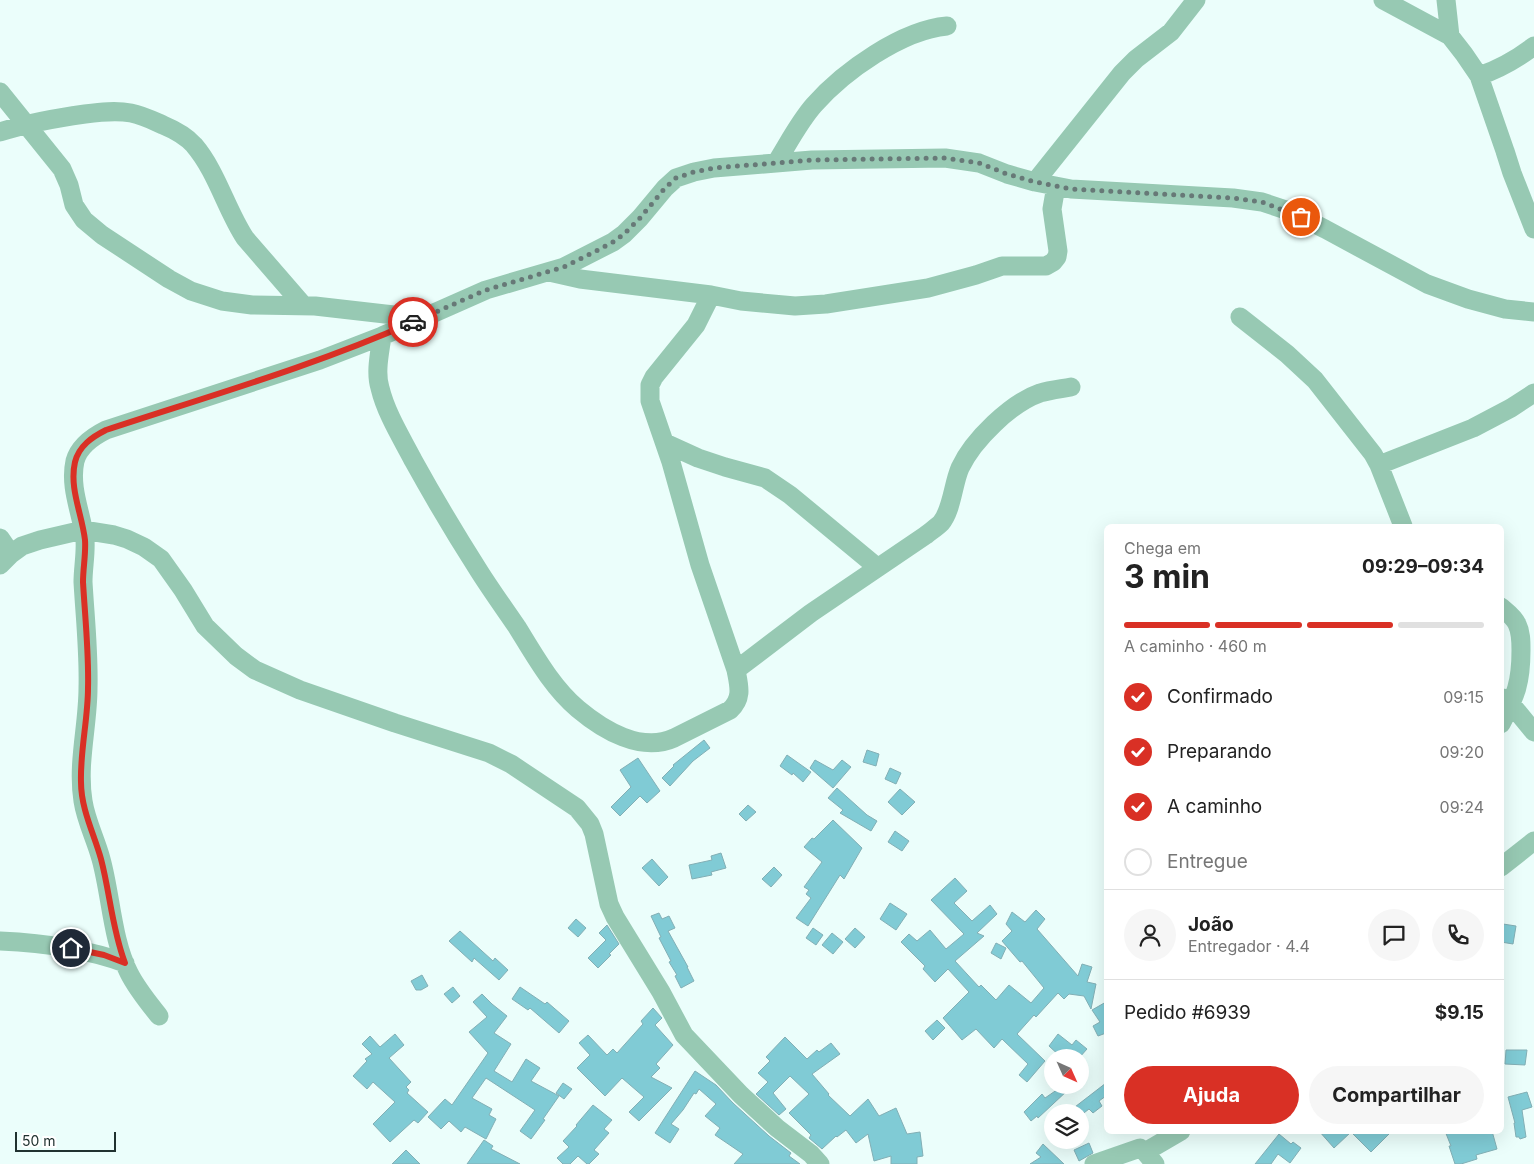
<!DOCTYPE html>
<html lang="pt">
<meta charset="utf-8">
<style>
:root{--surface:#fff;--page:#f6f6f6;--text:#222;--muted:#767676;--line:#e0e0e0;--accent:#d93025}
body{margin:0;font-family:Inter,sans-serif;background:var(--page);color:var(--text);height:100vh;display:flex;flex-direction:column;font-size:19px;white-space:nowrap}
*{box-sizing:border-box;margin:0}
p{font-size:16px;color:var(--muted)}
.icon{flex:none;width:28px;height:28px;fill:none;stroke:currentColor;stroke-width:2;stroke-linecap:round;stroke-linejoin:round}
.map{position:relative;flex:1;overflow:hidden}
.panel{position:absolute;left:1104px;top:524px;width:400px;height:610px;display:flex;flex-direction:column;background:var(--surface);border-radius:8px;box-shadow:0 5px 20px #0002}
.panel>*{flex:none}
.needle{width:32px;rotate:135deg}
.buttons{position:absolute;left:1044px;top:1049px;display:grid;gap:10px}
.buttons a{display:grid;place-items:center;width:45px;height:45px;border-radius:50%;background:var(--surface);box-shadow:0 5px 20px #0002;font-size:25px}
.scale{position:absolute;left:15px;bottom:12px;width:101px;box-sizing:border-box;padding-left:5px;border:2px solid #203230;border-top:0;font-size:14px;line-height:18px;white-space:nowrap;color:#203230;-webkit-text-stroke:4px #fff;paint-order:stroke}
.pin{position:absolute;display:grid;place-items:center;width:42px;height:42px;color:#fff;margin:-21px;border:2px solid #fff;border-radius:50%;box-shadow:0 1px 5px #0007}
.courier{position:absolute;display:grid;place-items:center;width:50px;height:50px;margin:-25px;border:4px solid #d93025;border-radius:50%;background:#fff;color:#222;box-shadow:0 1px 6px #0007}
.headline em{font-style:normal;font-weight:700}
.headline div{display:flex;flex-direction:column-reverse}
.headline{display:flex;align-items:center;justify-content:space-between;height:85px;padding:0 20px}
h1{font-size:32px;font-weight:700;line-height:38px}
.bar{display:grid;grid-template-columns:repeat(4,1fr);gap:8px 5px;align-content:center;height:60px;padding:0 20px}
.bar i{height:6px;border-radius:4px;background:var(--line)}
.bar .active{background:var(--accent)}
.bar p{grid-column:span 4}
.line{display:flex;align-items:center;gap:12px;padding:0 20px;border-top:1px solid var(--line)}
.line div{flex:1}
.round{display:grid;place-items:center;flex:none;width:52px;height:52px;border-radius:26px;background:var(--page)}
ol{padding:0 20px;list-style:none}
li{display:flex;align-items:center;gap:15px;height:55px}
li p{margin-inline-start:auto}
li .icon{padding:5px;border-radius:50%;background:var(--accent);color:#fff;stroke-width:4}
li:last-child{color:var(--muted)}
li i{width:28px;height:28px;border:2px solid var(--line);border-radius:50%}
.action{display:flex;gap:10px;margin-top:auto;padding:10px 20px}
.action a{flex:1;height:58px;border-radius:30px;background:var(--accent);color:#fff;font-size:20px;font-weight:700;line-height:58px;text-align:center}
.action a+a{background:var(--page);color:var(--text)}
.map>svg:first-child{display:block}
</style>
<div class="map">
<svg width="1534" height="1164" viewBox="0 0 1534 1164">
<rect width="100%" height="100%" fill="#ebfefb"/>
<!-- building -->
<path fill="#80cbd5" stroke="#82afb5" d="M704,740L710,748L693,761L670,786L662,778L674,766L673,765Z
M867,750L879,754L876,766L863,762Z
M787,755L811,772L803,782L793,773L792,775L780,766Z
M638,758L660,791L647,803L640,796L620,816L611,807L631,787L620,770Z
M815,760L833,770L842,760L851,767L833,788L810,768Z
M890,768L901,773L896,784L885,779Z
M837,788L867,815L877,821L871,831L840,813L843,810L828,798Z
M900,789L915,802L902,815L888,802Z
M748,805L756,812L746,821L739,814Z
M833,820L862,848L844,879L840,875L808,926L796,918L811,898L806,894L809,890L804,887L822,862L804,847L812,838L814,839Z
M895,831L909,841L902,851L888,842Z
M721,853L726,868L711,872L712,875L692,879L689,865L712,860L711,856Z
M652,859L668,877L659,886L642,868Z
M774,867L782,875L771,887L762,879Z
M955,878L967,891L954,903L972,921L990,905L997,914L977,933L984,936L955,961L979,987L981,985L996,1000L1009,985L1031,1003L1044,988L1022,961L1020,962L1002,941L1012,931L1006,924L1012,912L1025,922L1036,910L1045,919L1037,929L1078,976L1082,964L1092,967L1087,982L1096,984L1091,1009L1084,996L1069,994L1064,999L1058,993L1036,1017L1034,1015L1017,1034L1045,1061L1027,1082L1019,1075L1028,1064L1002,1039L994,1048L976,1029L962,1040L943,1018L969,992L948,969L935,982L923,969L925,966L901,942L909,934L917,941L930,930L946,949L964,934L931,900Z
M890,903L907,914L896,930L880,919Z
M659,913L662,919L669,916L675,928L668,931L688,967H687L694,981L681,988L675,976L677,975L669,962L671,961L659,938L661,937L651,916Z
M576,919L586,928L578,937L568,928Z
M1503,924L1516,926L1513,944L1501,942Z
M607,925L619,944L609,954L611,955L598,968L588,958L606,940L599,933Z
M813,928L823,935L816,945L806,938Z
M855,928L865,937L855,948L845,939Z
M460,931L493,961L495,958L508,970L499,980L474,958L472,962L449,941Z
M832,933L843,942L833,954L822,945Z
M996,943L1006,948L1001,959L991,953Z
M422,975L428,986L421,990H416L411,981Z
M453,987L460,996L452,1003L444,994Z
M520,987L545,1004L547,1002L569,1021L559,1033L530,1008L528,1010L512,999Z
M482,994L492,1004L507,1016L494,1033L511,1044L494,1071L512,1082L526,1059L540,1068L531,1081L559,1096L543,1119L545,1120L531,1139L520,1131L535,1110L486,1078L472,1098L492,1109L489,1115L496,1119L486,1139L465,1127L461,1132L449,1121L441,1129L428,1117L445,1099L452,1105L488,1053L469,1032L487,1017L473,1002Z
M1106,1002V1033L1098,1036L1093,1026L1100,1022L1092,1010Z
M653,1008L662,1018L655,1025L673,1045L656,1064L660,1068L651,1077L672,1088L639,1121L629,1112L644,1097L622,1078L605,1096L577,1068L590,1055L579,1043L588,1035L607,1055L613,1049L617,1053L643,1024L641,1021Z
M937,1020L945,1028L933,1040L925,1031Z
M395,1034L404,1045L389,1058L411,1082L406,1087L409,1090L407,1093L428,1112L418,1123L414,1120L390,1142L373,1124L395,1102L373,1082L367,1089L353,1076L367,1061L365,1059L372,1054L362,1044L370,1036L380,1047Z
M1058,1034L1072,1045L1076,1040L1087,1049L1079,1058H1062L1049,1046Z
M785,1037L807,1059L817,1050L819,1052L831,1043L840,1054L812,1074L829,1094L828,1095L850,1116L868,1099L879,1116L896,1108L907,1134L920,1132L923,1156L917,1157V1164H891V1156L874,1161L868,1134L856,1143L846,1130L837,1137L836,1136L822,1149L809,1138L811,1135L789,1113L809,1094L790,1076L773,1093L786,1109L779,1115L756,1094L768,1082L758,1073L770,1061L766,1057Z
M1506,1050H1527L1525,1065L1505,1064Z
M695,1071L716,1085L733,1103L769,1136L791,1153L789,1156L800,1164H734L743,1154L715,1135L720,1128L705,1116L716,1104L699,1089L696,1094L694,1093L683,1110L671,1124L679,1129L670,1143L655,1133Z
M563,1083L572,1089L564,1099L556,1093Z
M1106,1083V1096L1099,1101L1102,1106L1093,1113L1089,1109L1080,1116V1112H1073L1071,1110Z
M1064,1085L1068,1090L1038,1118L1037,1116L1031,1121L1024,1112L1042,1094L1045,1098Z
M1527,1092L1532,1107L1522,1110L1526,1137L1520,1139L1519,1137H1516L1514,1123H1515L1508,1097Z
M593,1105L612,1120L604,1129L609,1133L594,1150L599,1154L589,1164H587L578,1156L570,1164H563L557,1158L569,1147L563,1141L577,1126L576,1125Z
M1319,1131H1392L1371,1152L1351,1132L1334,1148Z
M1445,1131H1492L1497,1149L1476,1155L1477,1159L1461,1164H1455L1449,1146H1451Z
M1279,1134L1291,1144L1293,1142L1301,1148L1290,1163L1278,1154L1271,1164H1255Z
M484,1140L493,1146L491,1149L520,1164H467Z
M1089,1143L1093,1153L1079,1161L1074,1150Z
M1043,1144L1064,1164H1030L1041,1157L1036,1153Z
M406,1150L420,1164H392Z"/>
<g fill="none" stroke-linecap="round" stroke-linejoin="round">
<!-- minor -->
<path stroke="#97c9b3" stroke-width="19" d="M1383,0L1450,36L1464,54L1479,76L1505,151L1512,173L1534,229
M1446,0L1450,36
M1479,76C1499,69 1517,59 1534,46
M0,92L62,169L69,185L74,205L84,220L102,235L169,279L191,291L222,301L252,305L315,306L420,318
M0,132C28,123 56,118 85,114C100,112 116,110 131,113C142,115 152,120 163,125C175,130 185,135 194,145C217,172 226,209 245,238L303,305
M776,163C788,144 799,122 814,105C844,71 902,30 947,26
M1035,182L1122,73L1136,59L1171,32L1196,0
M549,272L580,279L711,295L741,301L795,306L826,304L928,288L976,275L1002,266H1046L1053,262L1057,257L1058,251L1052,209L1056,186
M1240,317L1287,354L1315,380L1362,440L1373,454L1379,465L1403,526
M382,336C380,352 375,372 380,388C386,413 401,437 413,460C434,498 456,535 479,571C491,590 504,608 517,627C535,656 552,687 578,709C603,730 641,753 674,738L730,710C743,698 739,686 736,670L700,565L671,462L650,401V385L654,377L696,325L711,295
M665,443L698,458L725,467L765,478L790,495L877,567
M1379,465L1473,428L1511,408L1534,393
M0,538L11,554
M0,565L11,554L22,546L40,540L83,530L114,535L127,539L144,547L161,559L183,590L205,626L236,656L255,670L300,690L395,723L489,753L511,764L577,808L590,824L594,834L609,904L615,917L661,992L684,1035L741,1095L777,1128L811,1154L820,1164
M1501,607C1507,612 1514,617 1517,624C1521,632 1521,641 1521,650C1521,683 1516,695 1501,724
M736,670L811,613L926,535C931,531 937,527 941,523C952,510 953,484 960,468C973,440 1011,403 1040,393C1050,390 1060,389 1071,387
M1503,698L1511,704L1534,732
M1501,867L1534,841
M0,941C43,943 84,948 125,963
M159,1016C148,1002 137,989 129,973C112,940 111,895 101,859C96,840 86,821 83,801C77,763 88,726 88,688C89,652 85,617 83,582C83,568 86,554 85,540C82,514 69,488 75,461C79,446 92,437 106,430L320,360L382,336L486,290L564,267L613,242L624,234L640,218L665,188L676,178L694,172L714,168L776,163L812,160L945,158L979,163L1007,174L1035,182L1071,189L1233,198L1262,202L1289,211L1325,229L1427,284L1468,299L1505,309L1534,312
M1145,1152L1181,1131
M1094,1164L1140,1148L1145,1152L1155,1164"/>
</g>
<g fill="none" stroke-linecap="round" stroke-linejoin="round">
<!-- done -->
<path stroke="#677977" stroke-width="5" stroke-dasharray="0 9" d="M413,322L486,290L564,267L598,250L613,242L624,234L640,218L665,188L676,178L694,172L714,168L812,160L945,158L979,163L1007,174L1035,182L1071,189L1233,198L1262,202L1301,217"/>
<!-- route -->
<path stroke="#d93025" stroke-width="6" d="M71,948L104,955L125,963C112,929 110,893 101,859C94,834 81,809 81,782C80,751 88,719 88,688C89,653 85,617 83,582C83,568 86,554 85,540C82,514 69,488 75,462C79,446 92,437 106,430C209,396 314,366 413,322"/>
</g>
</svg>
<div class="buttons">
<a><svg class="needle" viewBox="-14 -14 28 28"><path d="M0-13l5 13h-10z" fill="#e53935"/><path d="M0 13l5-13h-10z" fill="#767676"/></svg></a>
<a><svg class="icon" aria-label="layers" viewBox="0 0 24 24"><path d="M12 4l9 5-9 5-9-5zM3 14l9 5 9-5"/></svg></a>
</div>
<div class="scale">50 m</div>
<div class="pin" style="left:1301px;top:217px;background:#ea580c"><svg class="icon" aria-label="bag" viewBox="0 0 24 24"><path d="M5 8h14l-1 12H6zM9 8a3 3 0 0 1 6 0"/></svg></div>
<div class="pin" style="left:71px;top:948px;background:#1f2937"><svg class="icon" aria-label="home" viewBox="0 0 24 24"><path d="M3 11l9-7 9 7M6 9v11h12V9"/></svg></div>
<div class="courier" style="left:413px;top:322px"><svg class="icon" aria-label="car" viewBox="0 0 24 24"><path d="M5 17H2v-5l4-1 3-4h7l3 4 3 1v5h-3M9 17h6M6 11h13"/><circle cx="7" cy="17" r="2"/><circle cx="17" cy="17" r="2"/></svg></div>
<section class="panel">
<div class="headline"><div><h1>3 min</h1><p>Chega em</p></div><em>09:29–09:34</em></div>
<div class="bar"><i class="active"></i><i class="active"></i><i class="active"></i><i></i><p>A caminho · 460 m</p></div>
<ol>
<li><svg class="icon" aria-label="check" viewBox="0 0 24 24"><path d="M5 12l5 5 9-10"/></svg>Confirmado<p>09:15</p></li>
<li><svg class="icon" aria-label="check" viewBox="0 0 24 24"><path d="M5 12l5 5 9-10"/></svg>Preparando<p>09:20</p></li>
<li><svg class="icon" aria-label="check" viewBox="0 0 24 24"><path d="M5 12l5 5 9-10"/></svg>A caminho<p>09:24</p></li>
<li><i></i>Entregue</li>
</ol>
<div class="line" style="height:90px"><a class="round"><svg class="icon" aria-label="person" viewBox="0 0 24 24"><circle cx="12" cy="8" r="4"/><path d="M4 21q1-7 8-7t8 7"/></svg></a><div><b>João</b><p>Entregador · 4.4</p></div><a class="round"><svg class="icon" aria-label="chat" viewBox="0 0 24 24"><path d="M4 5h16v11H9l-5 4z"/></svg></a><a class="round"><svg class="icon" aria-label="phone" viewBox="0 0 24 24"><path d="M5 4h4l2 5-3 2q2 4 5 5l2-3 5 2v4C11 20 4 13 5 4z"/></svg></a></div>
<div class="line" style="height:65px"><div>Pedido #6939</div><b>$9.15</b></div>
<div class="action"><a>Ajuda</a><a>Compartilhar</a></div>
</section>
</div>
